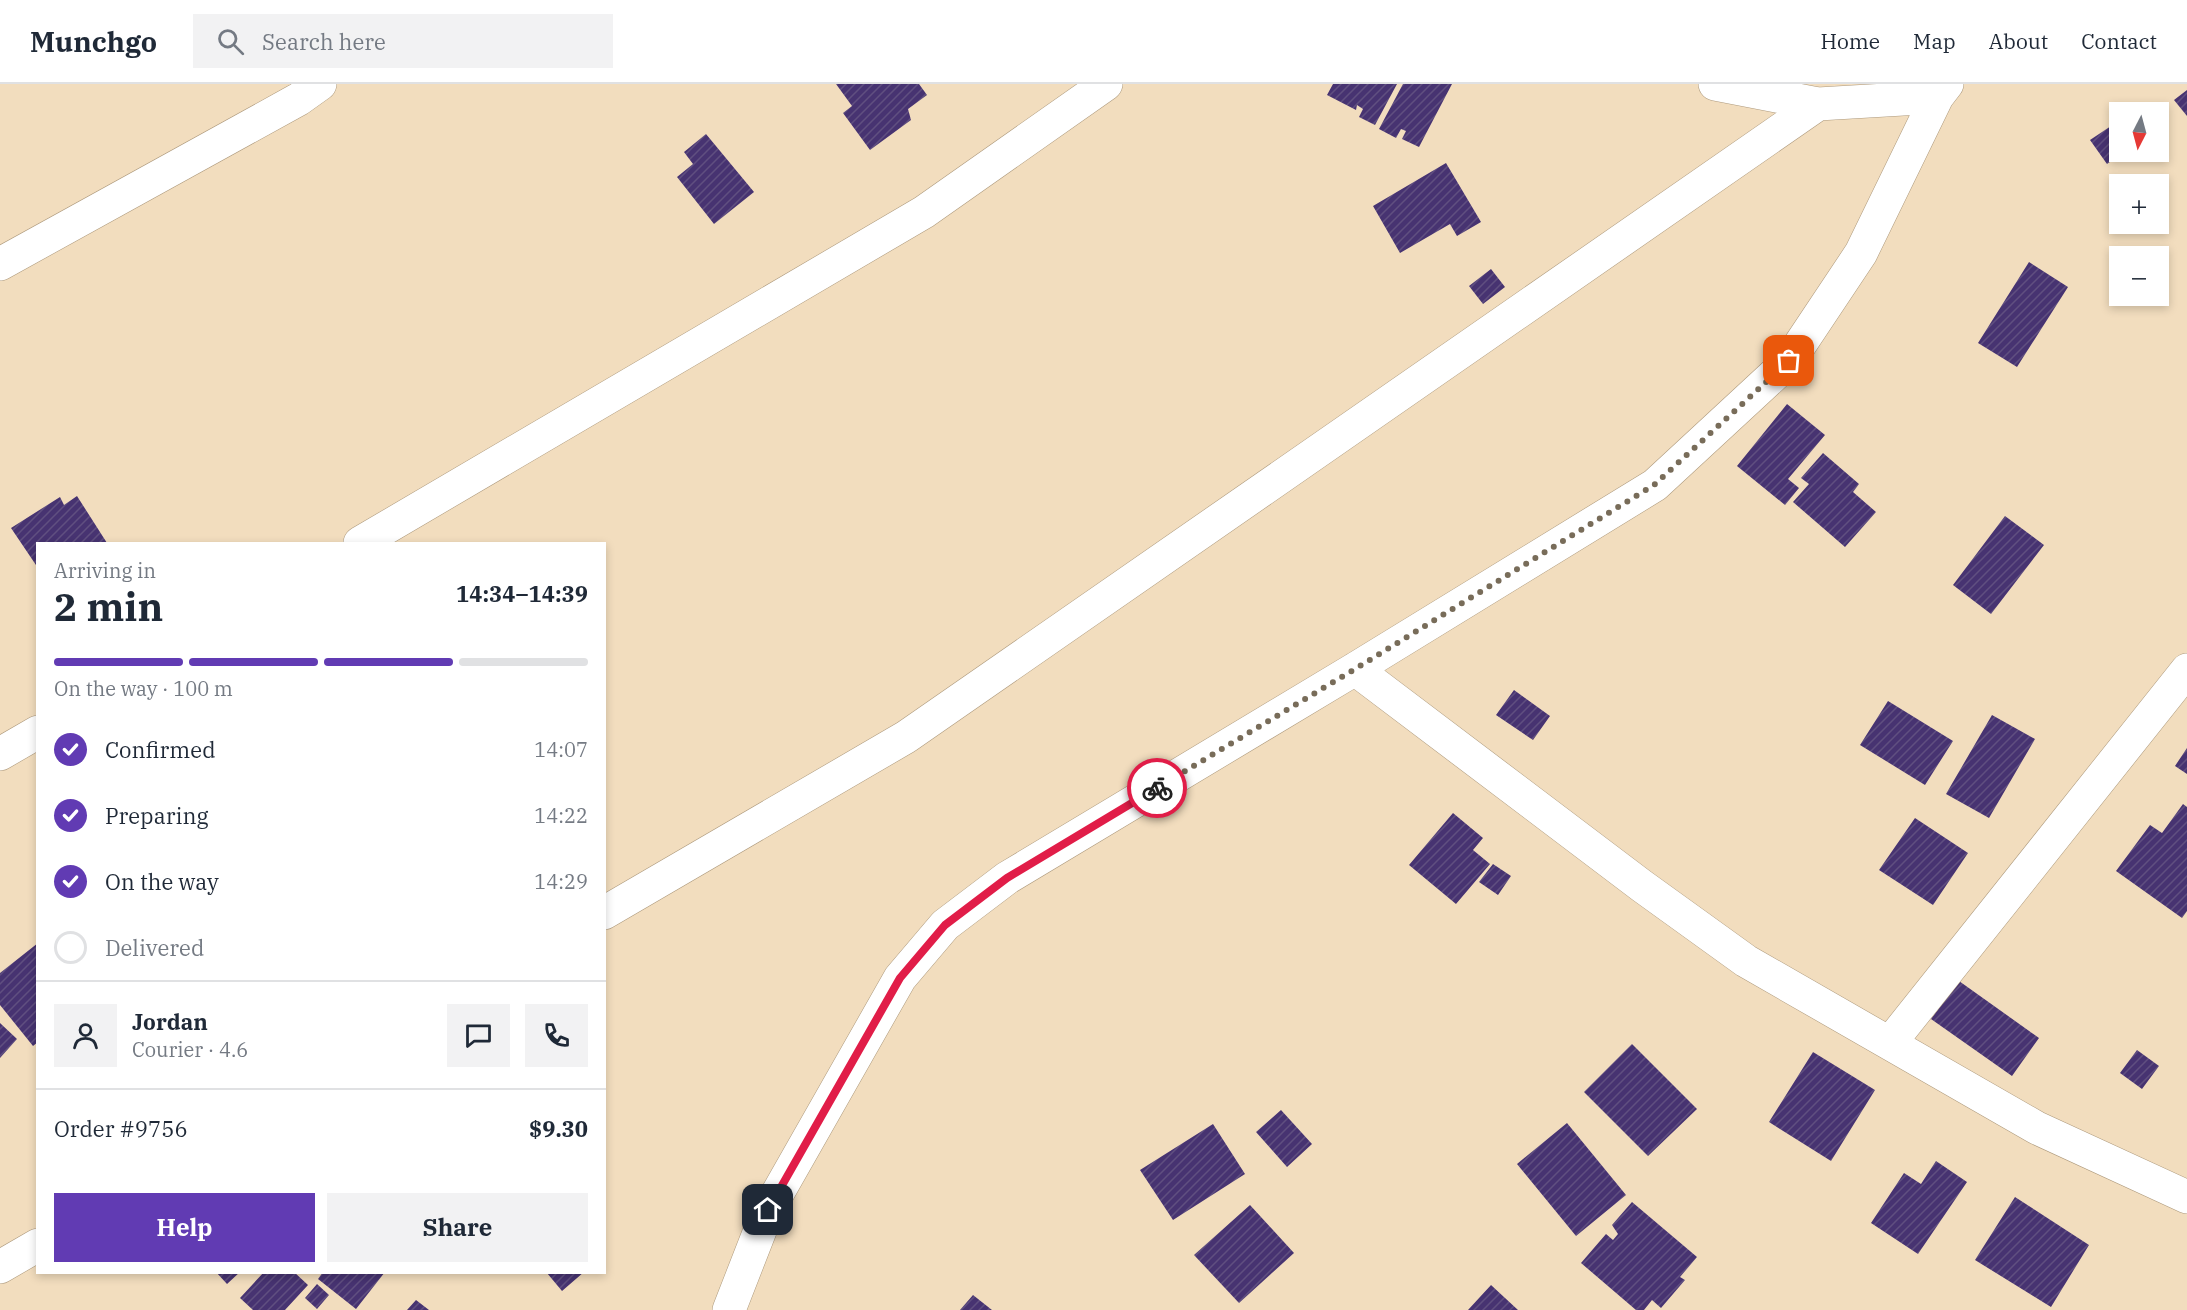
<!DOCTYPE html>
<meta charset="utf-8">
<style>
:root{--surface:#fff;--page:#f2f2f3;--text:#1f2937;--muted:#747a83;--line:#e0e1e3;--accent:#613bb3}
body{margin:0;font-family:"IBM Plex Serif",serif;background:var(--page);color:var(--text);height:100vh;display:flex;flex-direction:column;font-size:22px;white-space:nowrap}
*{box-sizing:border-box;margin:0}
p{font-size:20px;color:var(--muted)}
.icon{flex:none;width:33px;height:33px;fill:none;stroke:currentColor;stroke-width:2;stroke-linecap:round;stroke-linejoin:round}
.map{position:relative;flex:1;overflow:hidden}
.side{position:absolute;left:36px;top:458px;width:570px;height:732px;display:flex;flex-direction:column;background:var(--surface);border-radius:0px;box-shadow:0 3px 9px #0003}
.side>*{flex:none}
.needle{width:39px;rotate:186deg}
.buttons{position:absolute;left:2109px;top:18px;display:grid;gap:12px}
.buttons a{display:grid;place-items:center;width:60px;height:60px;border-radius:0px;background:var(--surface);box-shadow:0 3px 9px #0003;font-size:30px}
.pin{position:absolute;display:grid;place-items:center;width:51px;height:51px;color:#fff;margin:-26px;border-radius:12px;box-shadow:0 3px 9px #0006}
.courier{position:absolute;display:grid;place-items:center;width:60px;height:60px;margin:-30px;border:4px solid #e11d48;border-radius:50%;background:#fff;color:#222;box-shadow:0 2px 8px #0007}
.head em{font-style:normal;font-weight:700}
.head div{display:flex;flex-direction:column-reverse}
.head{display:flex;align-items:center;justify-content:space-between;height:102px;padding:0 18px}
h1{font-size:39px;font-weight:700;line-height:45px}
.bar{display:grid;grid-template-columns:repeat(4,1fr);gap:9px 6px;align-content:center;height:72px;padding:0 18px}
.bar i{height:8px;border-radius:4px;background:var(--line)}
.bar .active{background:var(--accent)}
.bar p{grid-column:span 4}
.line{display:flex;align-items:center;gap:15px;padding:0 18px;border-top:2px solid var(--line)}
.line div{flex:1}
.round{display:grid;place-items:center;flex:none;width:63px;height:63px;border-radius:0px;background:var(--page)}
ol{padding:0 18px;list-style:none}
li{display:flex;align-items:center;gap:18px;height:66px}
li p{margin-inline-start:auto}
li .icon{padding:6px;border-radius:50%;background:var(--accent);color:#fff;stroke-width:4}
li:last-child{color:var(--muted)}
li i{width:33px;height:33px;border:3px solid var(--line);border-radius:50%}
.button{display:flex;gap:12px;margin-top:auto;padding:12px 18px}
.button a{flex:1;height:69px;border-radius:0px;background:var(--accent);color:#fff;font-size:24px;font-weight:700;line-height:69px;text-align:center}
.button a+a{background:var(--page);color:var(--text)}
header{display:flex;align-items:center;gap:36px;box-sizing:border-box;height:84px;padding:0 30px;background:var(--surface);border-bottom:2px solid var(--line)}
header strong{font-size:28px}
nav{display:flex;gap:33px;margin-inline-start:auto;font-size:21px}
.search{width:420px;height:54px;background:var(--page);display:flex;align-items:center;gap:15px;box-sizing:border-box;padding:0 21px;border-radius:0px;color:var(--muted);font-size:22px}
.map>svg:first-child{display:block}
</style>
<header>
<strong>Munchgo</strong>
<div class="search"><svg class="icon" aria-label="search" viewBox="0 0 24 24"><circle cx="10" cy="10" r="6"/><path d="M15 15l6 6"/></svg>Search here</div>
<nav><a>Home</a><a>Map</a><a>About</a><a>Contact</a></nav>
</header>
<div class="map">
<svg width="2187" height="1226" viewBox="0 0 2187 1226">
<defs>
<pattern id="building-hatch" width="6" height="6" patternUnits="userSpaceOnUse" patternTransform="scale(1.5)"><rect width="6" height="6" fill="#473371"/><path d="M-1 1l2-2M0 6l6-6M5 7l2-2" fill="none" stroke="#604f80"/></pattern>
</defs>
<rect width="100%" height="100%" fill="#f2ddbe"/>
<!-- building -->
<path fill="url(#building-hatch)" d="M836,0H919L927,11L908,25L911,36L870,66L843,29L852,22Z
M1333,0H1397L1375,41L1359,33L1363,25L1357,21L1356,26L1327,11Z
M1403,0H1452L1419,63L1402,55L1406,47L1401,45L1396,54L1379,45Z
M2187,6V32L2174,16Z
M2120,36V68H2124L2107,80L2090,56Z
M706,50L754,108L714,140L677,93L693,80L684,68Z
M1446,79L1481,138L1457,152L1450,140L1400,169L1373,122Z
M2029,178L2068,203L2017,283L1978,259Z
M1491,185L1505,203L1483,220L1469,202Z
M1787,320L1825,351L1788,395L1799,404L1785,421L1737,382Z
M1823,369L1859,400L1853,408L1876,428L1845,463L1793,418L1809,400L1801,394Z
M77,412L107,459H38V484L11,444L60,413L64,421Z
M2005,432L2044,461L1991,530L1953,501Z
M1514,606L1550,632L1533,656L1496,631Z
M1888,617L1953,657L1925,701L1860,661Z
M1992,631L2035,655L1989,734L1946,710Z
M2187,664V690L2175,682Z
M2183,720L2187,723V827L2182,834L2116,787L2150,741L2162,749Z
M1453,729L1483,754L1473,766L1490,780L1456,820L1409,781Z
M1915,734L1968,769L1933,821L1879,786Z
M1493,780L1511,792L1498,811L1479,798Z
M38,859V958L33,962L0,921V889Z
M1959,897L2039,954L2012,992L1931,935Z
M0,939L17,955L0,974Z
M1632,960L1697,1025L1648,1072L1584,1008Z
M2137,966L2159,982L2142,1005L2120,989Z
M1813,968L1875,1006L1831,1077L1769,1038Z
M1281,1026L1312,1060L1287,1083L1256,1048Z
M1567,1039L1626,1111L1576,1152L1517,1080Z
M1213,1040L1245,1090L1173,1136L1140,1086Z
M1936,1077L1967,1098L1918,1170L1871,1139L1904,1089L1921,1100Z
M2015,1113L2089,1161L2051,1223L1975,1176Z
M1632,1118L1697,1173L1680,1193L1685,1196L1661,1224L1652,1216L1644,1226H1636L1581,1179L1606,1150L1613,1156L1618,1150L1612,1141Z
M1250,1121L1294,1169L1239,1219L1194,1171Z
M216,1188H240L227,1200Z
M264,1188H294L308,1201L285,1226H253L240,1214Z
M323,1188H385L356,1225L318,1195Z
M548,1188H584L562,1207L547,1189Z
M317,1200L329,1211L317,1225L305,1214Z
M1491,1201L1518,1226H1468Z
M973,1211L992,1226H960Z
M416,1216L429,1226H407Z"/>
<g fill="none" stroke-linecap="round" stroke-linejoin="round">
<defs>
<path id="minor" d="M1715,0L1818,20
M0,180L299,15L320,0
M360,459L924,128L1106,0
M1355,585L1642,802L1746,877L2037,1044L2187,1113
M0,670L38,648
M604,829L906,653L1818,20L1937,13L1947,0
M1890,959L2187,586
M0,1183L38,1161
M729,1226L768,1126L900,894L945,841L1007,794L1355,585L1655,401L1789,277L1861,169L1937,13"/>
</defs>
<!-- minor casing -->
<use href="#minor" stroke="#ad997c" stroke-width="34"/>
<!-- minor -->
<use href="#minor" stroke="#fff" stroke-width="33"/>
</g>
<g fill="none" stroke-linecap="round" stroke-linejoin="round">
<!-- done -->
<path stroke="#786c59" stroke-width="6" stroke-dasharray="0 10.8" d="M1157,704L1355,585L1654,401L1789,277"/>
<!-- route -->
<path stroke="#e11d48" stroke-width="8" d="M768,1126L900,894L945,841L1007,794L1157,704"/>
</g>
</svg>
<div class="buttons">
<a><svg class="needle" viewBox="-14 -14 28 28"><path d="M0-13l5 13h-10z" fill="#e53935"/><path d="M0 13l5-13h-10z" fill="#747a83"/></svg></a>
<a>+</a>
<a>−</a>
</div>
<div class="pin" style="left:1789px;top:277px;background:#ea580c"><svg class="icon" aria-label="bag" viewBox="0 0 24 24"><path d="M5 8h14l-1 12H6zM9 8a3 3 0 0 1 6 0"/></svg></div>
<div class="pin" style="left:768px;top:1126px;background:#1f2937"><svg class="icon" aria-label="home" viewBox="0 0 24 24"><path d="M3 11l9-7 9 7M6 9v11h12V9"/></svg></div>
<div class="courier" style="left:1157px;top:704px"><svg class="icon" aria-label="bike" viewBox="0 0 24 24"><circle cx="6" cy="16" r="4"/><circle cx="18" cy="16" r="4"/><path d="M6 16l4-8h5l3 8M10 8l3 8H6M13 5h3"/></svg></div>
<section class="side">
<div class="head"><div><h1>2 min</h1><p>Arriving in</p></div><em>14:34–14:39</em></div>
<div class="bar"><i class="active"></i><i class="active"></i><i class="active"></i><i></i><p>On the way · 100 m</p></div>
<ol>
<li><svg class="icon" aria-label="check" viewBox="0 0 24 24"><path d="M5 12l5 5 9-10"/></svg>Confirmed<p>14:07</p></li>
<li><svg class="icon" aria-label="check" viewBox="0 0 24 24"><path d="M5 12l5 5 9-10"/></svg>Preparing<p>14:22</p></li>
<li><svg class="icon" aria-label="check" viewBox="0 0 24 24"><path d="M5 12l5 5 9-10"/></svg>On the way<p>14:29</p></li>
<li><i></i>Delivered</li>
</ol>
<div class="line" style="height:108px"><a class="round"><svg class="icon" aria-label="person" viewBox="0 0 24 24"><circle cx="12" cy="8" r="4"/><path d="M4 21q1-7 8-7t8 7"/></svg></a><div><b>Jordan</b><p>Courier · 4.6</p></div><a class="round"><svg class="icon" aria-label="chat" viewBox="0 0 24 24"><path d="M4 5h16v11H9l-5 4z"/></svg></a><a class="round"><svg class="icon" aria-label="phone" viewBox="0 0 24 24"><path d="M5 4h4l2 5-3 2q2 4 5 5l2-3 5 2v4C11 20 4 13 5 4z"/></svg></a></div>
<div class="line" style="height:78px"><div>Order #9756</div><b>$9.30</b></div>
<div class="button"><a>Help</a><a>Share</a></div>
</section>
</div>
